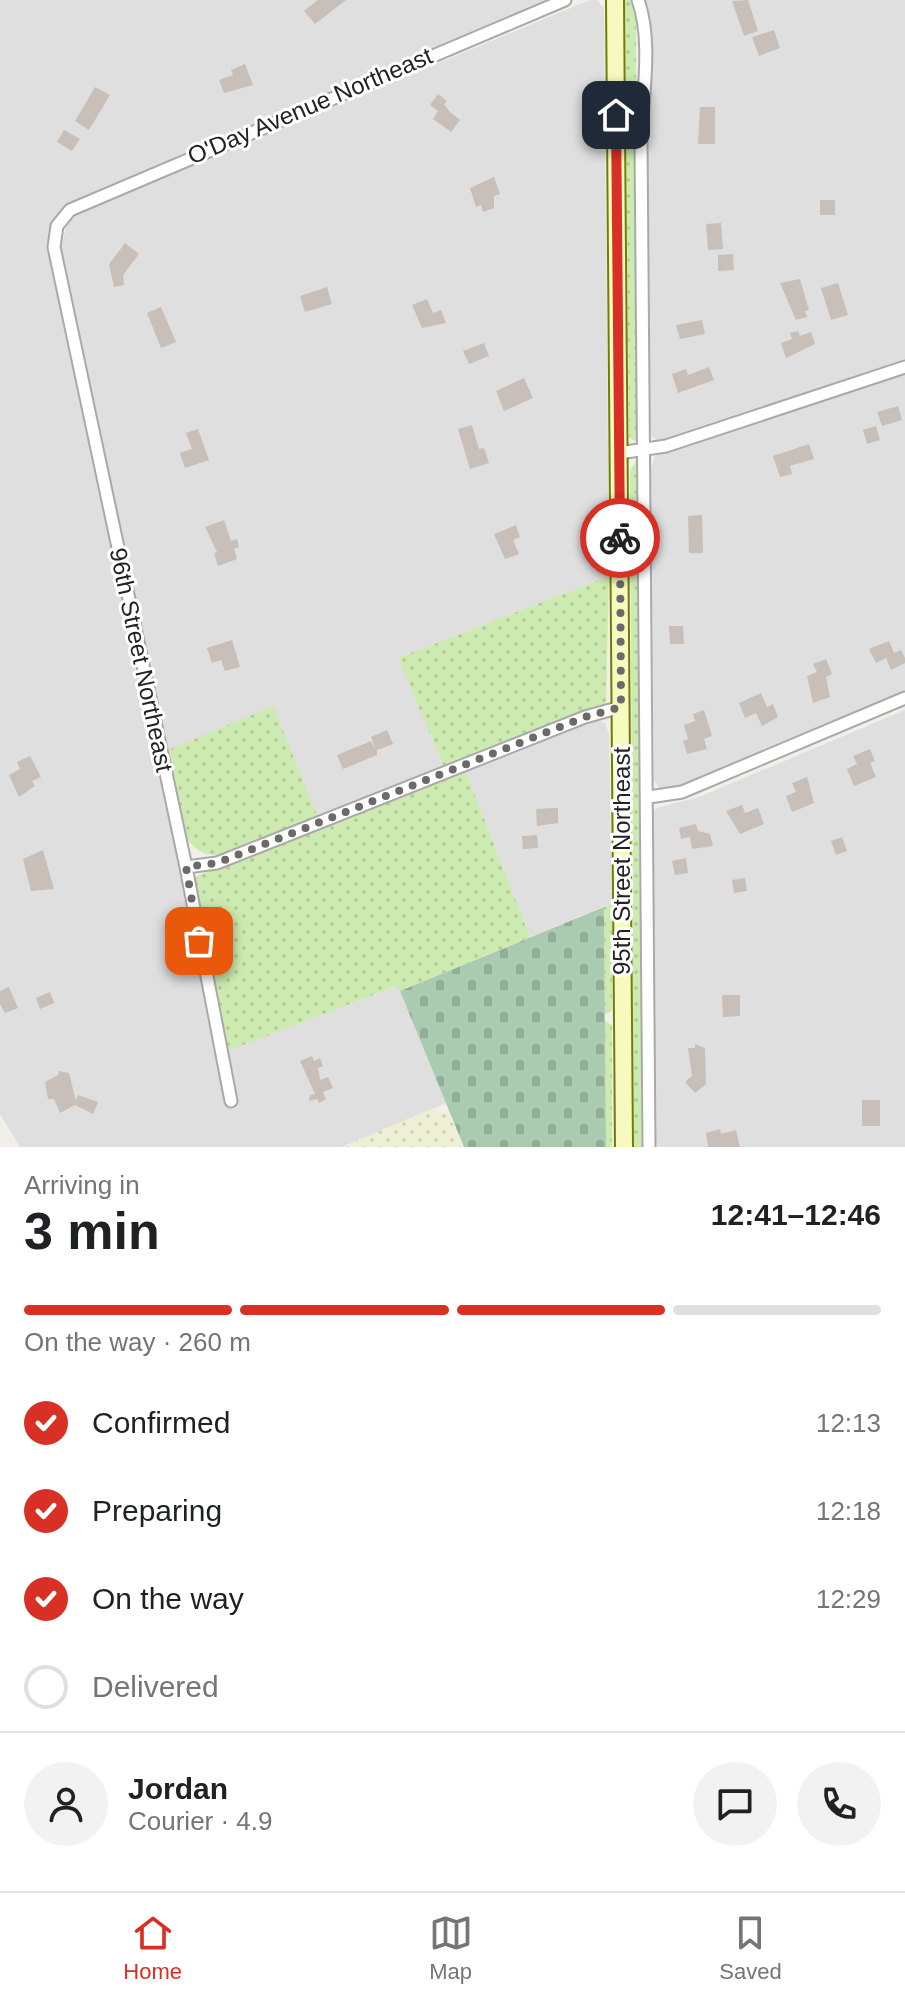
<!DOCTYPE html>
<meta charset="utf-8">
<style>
:root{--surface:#fff;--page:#f2f2f2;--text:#202124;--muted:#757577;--line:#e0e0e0;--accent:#d93025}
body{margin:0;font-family:Helvetica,sans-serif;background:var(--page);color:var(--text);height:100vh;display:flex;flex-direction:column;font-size:30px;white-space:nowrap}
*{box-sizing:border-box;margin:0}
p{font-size:26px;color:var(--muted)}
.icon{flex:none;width:44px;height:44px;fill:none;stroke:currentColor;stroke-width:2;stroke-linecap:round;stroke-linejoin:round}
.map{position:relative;height:1147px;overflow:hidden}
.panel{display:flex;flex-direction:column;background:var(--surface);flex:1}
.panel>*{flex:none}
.pin{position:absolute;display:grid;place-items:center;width:68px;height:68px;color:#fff;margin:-34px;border-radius:16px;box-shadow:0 4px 12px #0006}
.courier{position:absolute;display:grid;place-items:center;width:80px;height:80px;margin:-40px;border:6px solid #d93025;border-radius:50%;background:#fff;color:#222;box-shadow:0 2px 10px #0007}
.headline em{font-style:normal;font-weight:800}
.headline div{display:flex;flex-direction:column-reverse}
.headline{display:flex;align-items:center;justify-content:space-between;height:136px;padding:0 24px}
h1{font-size:52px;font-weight:800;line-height:60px}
.bar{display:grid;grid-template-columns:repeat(4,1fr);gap:12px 8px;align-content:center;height:96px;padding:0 24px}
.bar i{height:10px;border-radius:6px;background:var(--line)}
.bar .selected{background:var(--accent)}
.bar p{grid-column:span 4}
.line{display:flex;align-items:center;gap:20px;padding:0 24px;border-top:2px solid var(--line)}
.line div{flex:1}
.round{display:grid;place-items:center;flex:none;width:84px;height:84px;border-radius:42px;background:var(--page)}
ol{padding:0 24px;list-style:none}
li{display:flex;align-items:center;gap:24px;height:88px}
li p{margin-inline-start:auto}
li .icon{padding:8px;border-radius:50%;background:var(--accent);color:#fff;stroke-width:4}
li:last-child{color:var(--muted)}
li i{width:44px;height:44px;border:4px solid var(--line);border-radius:50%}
.tabs{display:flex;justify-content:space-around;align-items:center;height:112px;border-top:2px solid var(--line);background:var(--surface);font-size:22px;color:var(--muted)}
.tabs a{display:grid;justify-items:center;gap:4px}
.tabs .selected{color:var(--accent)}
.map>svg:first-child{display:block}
</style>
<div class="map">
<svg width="905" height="1147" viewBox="0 0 905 1147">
<defs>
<pattern id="farmland-dots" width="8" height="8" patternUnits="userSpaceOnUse" patternTransform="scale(2)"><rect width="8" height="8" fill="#eef0d5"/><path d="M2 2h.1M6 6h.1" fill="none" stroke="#ccceb7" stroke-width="1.8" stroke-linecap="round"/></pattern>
<pattern id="grass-dots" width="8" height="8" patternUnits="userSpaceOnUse" patternTransform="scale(2)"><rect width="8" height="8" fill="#cdebb0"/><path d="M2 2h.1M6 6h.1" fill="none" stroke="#b0c997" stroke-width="1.8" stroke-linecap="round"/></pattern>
<pattern id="cemetery-stones" width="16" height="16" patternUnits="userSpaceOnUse" patternTransform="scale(2)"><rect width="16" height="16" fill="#aacbaf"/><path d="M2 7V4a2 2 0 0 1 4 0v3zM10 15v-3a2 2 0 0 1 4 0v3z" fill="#92ae96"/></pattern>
</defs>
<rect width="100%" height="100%" fill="#f2efe9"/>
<!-- residential -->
<path fill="#e0dfdf" d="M0,0H552L72,202L52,225L218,1054L398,986L446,1103L342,1147H20L0,1114Z
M590,0H597L604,8L609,576L398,658L444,767L318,818L166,751L61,247L68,220L79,212Z
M645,0H905V363L663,442L653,438L650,431L647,317L649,26Z
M905,373V691L677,786L659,788L654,780L651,469L655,456Z
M905,710V1147H656L653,813L656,808L699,797Z
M595,720L605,723L609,734L612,903L530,937L465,770Z"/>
<!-- farmland -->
<path fill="url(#farmland-dots)" d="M432,1109L449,1114L463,1147H342Z"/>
<!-- grass -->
<path fill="url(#grass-dots)" d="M625,0H630L636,20V442L629,437Z
M636,461L640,467L644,1147H634L630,470Z
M609,576L606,703L444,767L398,658Z
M273,706L318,818L221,855C173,860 173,786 166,751Z
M465,770L530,937L400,991L397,986L225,1052L192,878Z
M612,903V1010L605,1015L604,907Z
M605,1021L612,1025V1147H606Z"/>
<!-- cemetery -->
<path fill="url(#cemetery-stones)" d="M604,907L606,1147H464L400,991Z"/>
<!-- building -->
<path fill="#c7bfb8" d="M318,0H346L315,24L304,11Z
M748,0L758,31L744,36L732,1Z
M774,30L780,48L759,56L752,37Z
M245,64L253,85L224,93L219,80L233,75L231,70Z
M95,87L110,95L89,130L75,121Z
M438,94L447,101L444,104L449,111L460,120L451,132L433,119L438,111L430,105Z
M700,107H715V144H698Z
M64,130L80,139L72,151L57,142Z
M494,177L500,194L494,196V208L483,212L481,205L476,207L470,188Z
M820,200H835V215H820Z
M721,223L723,249L708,250L706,224Z
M125,243L139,254L123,275L124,285L114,287L109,264Z
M733,254L734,270L718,271V255Z
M800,279L809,310L805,311L807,317L796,320L780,283Z
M838,283L848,315L831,320L821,288Z
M327,287L332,304L305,312L300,296Z
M427,299L433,313L441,310L446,323L422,328L412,305Z
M161,307L176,342L161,348L147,313Z
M702,320L705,334L680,339L676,325Z
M798,331L800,336L811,332L815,344L786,358L781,343L792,339L790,333Z
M484,343L489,356L469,364L463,351Z
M709,367L714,380L678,393L672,374L686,369L688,375Z
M524,378L533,398L504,411L496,391Z
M898,406L902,420L882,426L877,412Z
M472,425L479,449L484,448L489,463L470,469L458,429Z
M876,426L880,440L867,444L863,430Z
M198,429L209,460L185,468L180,453L192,449L186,433Z
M809,444L814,459L790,466L792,474L780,477L773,456Z
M702,515L703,553H689L688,516Z
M224,520L231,541L237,539L239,547L234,549L237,559L218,566L214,553L217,552L205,527Z
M516,525L520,537L513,540L519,554L505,559L494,534Z
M669,626H683L684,644H670Z
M232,640L240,667L225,671L221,660L212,663L207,648Z
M889,641L894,653L901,650L905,658V663L891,670L886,658L876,663L869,649Z
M826,659L832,674L826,677L830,697L813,703L807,676L817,672L813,664Z
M761,693L767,707L773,704L778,717L762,726L756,713L745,718L739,703Z
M704,710L712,736L704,739L707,749L687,754L683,741L688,739L684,725L695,721L693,714Z
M387,730L393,744L377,750V755L343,769L337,755L371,741L376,750L371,737Z
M870,749L875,761L870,763L876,777L854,786L847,769L857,764L853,756Z
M30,756L41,777L32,781L35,786L19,797L9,775L20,769L17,762Z
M807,777L814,803L792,812L786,796L796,792L792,783Z
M742,805L745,813L758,808L764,824L740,834L726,811Z
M558,808V823L537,826L536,809Z
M696,824L698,831L710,834L713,846L692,849L690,837L681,839L679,828Z
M537,835L538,848L523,849L522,836Z
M842,837L847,851L836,855L831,841Z
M43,850L54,889L31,891L23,859Z
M686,858L688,873L675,875L672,861Z
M745,878L747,891L734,893L732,880Z
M9,987L18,1008L5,1013L0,1004V991Z
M50,992L54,1003L40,1009L36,998Z
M722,995H740V1016L723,1017Z
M695,1044L705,1048L706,1084L695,1093L685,1082L692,1076L688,1048H695Z
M312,1056L314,1061L320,1058L323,1066L318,1068L320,1080L328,1077L333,1088L323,1092L326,1099L319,1103L317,1099L309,1101L310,1095L315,1094L300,1061Z
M59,1071L69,1073L76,1101L78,1095L98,1102L93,1114L75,1105L60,1113L54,1099H48L45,1082L58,1075Z
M862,1100H880V1126H862Z
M720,1129L721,1134L736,1130L740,1147H708L706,1133Z"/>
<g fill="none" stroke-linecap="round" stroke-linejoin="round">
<defs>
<path id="minor" d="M638,0C653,42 642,97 641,141L649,1147
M619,453L666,446L905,367
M649,797L682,792L905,698
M186,867L217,863L585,717L621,707
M231,1101L186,867L54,247L57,226L70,210L565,0"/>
<path id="secondary" d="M615,0L624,1147"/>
</defs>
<!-- minor casing -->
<use href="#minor" stroke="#a9a9a9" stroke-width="15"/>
<!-- secondary casing -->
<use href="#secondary" stroke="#707d05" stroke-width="20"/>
<!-- minor -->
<use href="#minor" stroke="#fff" stroke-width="11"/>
<!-- secondary -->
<use href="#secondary" stroke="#f7fabf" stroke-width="16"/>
</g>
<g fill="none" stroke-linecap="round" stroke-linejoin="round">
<!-- done -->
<path stroke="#6b6a68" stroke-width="8" stroke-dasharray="0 14.4" d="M199,941L186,867L217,863L585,717L621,707L620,538"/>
<!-- route -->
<path stroke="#d93025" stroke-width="10" d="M616,115L620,538"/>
</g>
<g text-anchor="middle" stroke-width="6" stroke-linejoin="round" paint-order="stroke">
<!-- street labels -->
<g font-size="24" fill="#222" stroke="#fff">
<text transform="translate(310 106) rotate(-23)" y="8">O'Day Avenue Northeast</text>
<text transform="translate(141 660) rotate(78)" y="8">96th Street Northeast</text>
<text transform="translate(622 861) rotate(-90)" y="8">95th Street Northeast</text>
</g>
</g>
</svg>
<div class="pin" style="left:199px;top:941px;background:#ea580c"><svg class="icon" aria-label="bag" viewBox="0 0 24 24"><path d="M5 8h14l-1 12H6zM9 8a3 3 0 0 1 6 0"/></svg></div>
<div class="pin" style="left:616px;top:115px;background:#1f2937"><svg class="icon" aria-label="home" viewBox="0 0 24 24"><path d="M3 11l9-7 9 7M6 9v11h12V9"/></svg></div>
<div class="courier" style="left:620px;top:538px"><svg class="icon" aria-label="bike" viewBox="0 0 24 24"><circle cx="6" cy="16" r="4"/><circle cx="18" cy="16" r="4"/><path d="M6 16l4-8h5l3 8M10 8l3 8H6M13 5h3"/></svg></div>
</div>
<section class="panel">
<div class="headline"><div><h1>3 min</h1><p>Arriving in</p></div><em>12:41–12:46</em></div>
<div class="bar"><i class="selected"></i><i class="selected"></i><i class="selected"></i><i></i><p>On the way · 260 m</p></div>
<ol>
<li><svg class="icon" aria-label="check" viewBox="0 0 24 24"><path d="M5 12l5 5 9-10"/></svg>Confirmed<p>12:13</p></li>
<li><svg class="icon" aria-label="check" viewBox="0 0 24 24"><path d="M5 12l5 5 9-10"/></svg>Preparing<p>12:18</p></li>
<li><svg class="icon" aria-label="check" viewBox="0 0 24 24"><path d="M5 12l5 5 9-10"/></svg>On the way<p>12:29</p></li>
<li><i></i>Delivered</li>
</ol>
<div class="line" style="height:144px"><a class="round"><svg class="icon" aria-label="person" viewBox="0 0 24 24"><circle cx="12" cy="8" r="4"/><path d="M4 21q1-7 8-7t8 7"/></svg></a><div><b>Jordan</b><p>Courier · 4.9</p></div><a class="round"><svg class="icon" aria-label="chat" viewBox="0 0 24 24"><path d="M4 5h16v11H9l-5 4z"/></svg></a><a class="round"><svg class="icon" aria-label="phone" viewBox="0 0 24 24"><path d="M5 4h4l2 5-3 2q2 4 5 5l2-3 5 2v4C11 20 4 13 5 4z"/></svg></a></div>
</section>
<nav class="tabs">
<a class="selected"><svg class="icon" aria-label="home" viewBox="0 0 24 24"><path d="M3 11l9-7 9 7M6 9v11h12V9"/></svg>Home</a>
<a><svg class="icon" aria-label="map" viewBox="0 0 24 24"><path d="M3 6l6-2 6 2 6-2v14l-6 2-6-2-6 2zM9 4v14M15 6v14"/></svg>Map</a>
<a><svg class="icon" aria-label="saved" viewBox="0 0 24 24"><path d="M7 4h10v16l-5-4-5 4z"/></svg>Saved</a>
</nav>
